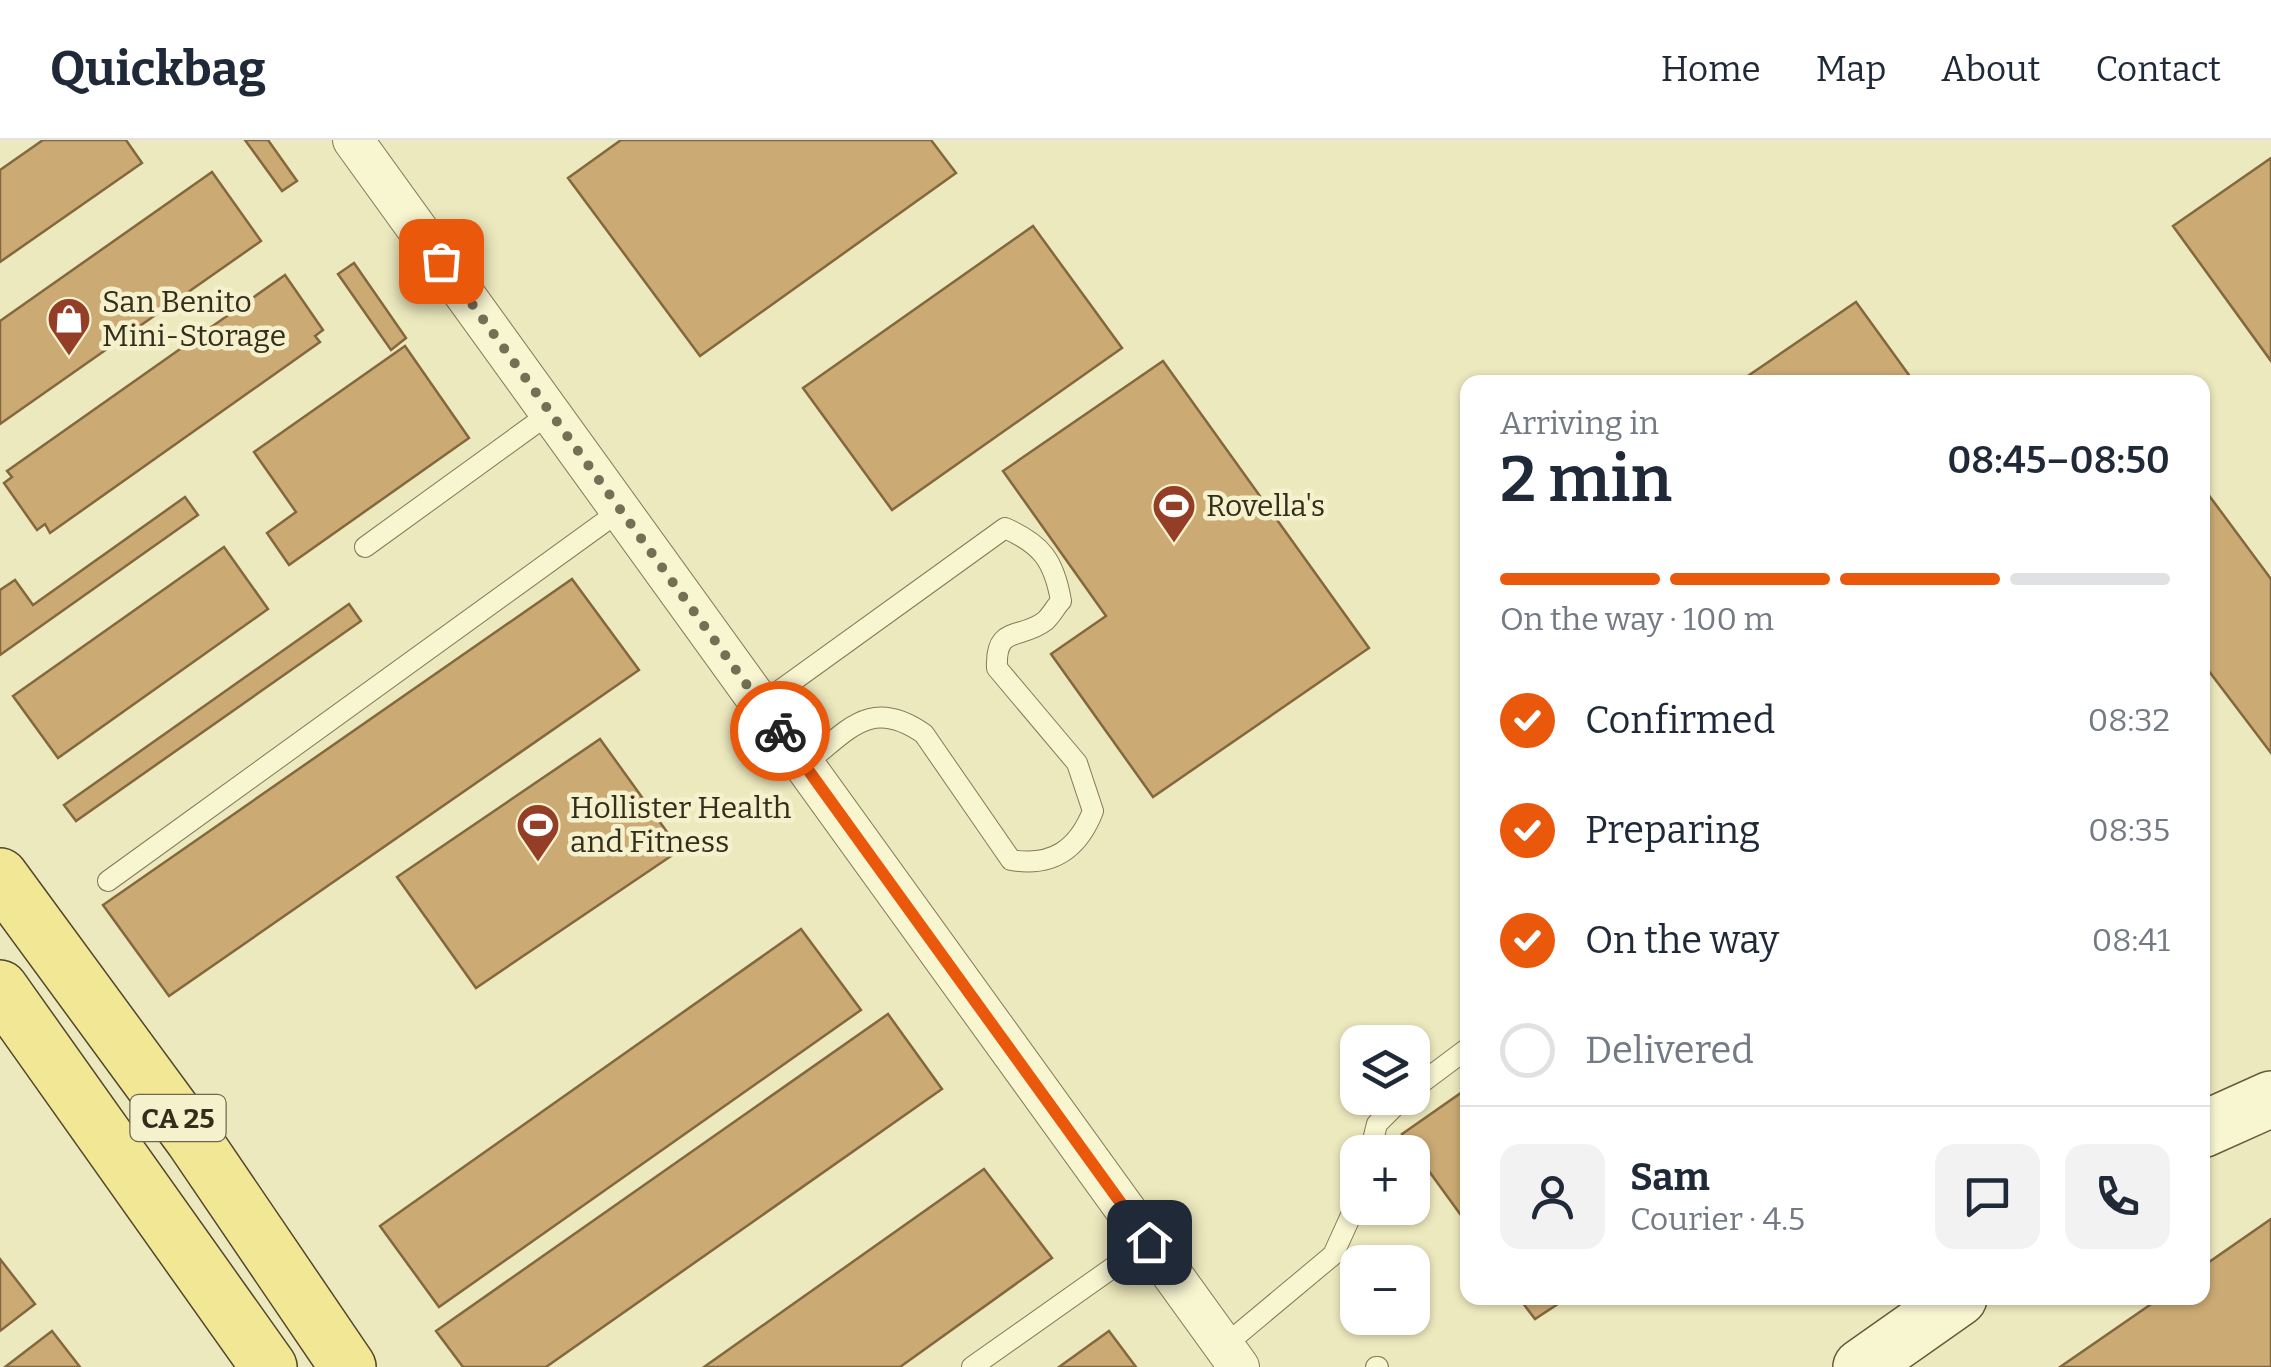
<!DOCTYPE html>
<meta charset="utf-8">
<style>
:root{--surface:#fff;--page:#f2f2f3;--text:#1f2937;--muted:#747a83;--line:#e0e1e3;--accent:#ea580c}
body{margin:0;font-family:Bitter,serif;background:var(--page);color:var(--text);height:100vh;display:flex;flex-direction:column;font-size:38px;white-space:nowrap}
*{box-sizing:border-box;margin:0}
p{font-size:32px;color:var(--muted)}
.icon{flex:none;width:55px;height:55px;fill:none;stroke:currentColor;stroke-width:2;stroke-linecap:round;stroke-linejoin:round}
.map{position:relative;flex:1;overflow:hidden}
.side{position:absolute;left:1460px;top:235px;width:750px;height:930px;display:flex;flex-direction:column;background:var(--surface);border-radius:20px;box-shadow:0 2px 8px #0004}
.side>*{flex:none}
.tools{position:absolute;left:1340px;top:885px;display:grid;gap:20px}
.tools a{display:grid;place-items:center;width:90px;height:90px;border-radius:20px;background:var(--surface);box-shadow:0 2px 8px #0004;font-size:50px}
.pin{position:absolute;display:grid;place-items:center;width:85px;height:85px;color:#fff;margin:-42px;border-radius:20px;box-shadow:0 5px 15px #0006}
.courier{position:absolute;display:grid;place-items:center;width:100px;height:100px;margin:-50px;border:8px solid #ea580c;border-radius:50%;background:#fff;color:#222;box-shadow:0 2px 12px #0007}
.overview em{font-style:normal;font-weight:600}
.overview div{display:flex;flex-direction:column-reverse}
.overview{display:flex;align-items:center;justify-content:space-between;height:170px;padding:0 40px}
h1{font-size:65px;font-weight:600;line-height:75px}
.bar{display:grid;grid-template-columns:repeat(4,1fr);gap:15px 10px;align-content:center;height:120px;padding:0 40px}
.bar i{height:12px;border-radius:8px;background:var(--line)}
.bar .on{background:var(--accent)}
.bar p{grid-column:span 4}
.line{display:flex;align-items:center;gap:25px;padding:0 40px;border-top:2px solid var(--line)}
.line div{flex:1}
.round{display:grid;place-items:center;flex:none;width:105px;height:105px;border-radius:20px;background:var(--page)}
ol{padding:0 40px;list-style:none}
li{display:flex;align-items:center;gap:30px;height:110px}
li p{margin-inline-start:auto}
li .icon{padding:10px;border-radius:50%;background:var(--accent);color:#fff;stroke-width:4}
li:last-child{color:var(--muted)}
li i{width:55px;height:55px;border:5px solid var(--line);border-radius:50%}
header{display:flex;align-items:center;gap:60px;box-sizing:border-box;height:140px;padding:0 50px;background:var(--surface);border-bottom:2px solid var(--line)}
header strong{font-size:48px}
nav{display:flex;gap:55px;margin-inline-start:auto;font-size:35px}
.map>svg:first-child{display:block}
</style>
<header>
<strong>Quickbag</strong>
<nav><a>Home</a><a>Map</a><a>About</a><a>Contact</a></nav>
</header>
<div class="map">
<svg width="2271" height="1227" viewBox="0 0 2271 1227">
<rect width="100%" height="100%" fill="#ede9be"/>
<!-- building -->
<path fill="#cbaa74" stroke="#84683d" stroke-width="2.5" d="M43,0H126L142,23L0,122V30Z
M245,0H268L297,41L282,51Z
M621,0H931L956,33L700,216L568,38Z
M2271,18V221L2173,86Z
M212,32L261,101L0,284V181Z
M1033,86L1122,208L892,370L803,248Z
M354,123L406,198L391,210L338,134Z
M285,135L323,190L315,196L320,202L50,393L45,384L37,390L4,343L12,337L7,331Z
M1856,162L1914,242H1739Z
M405,206L469,298L289,425L267,393L296,372L254,312Z
M1163,221L1369,508L1153,657L1051,514L1106,476L1003,331Z
M2202,346L2271,439V613L2202,522Z
M185,357L198,375L0,515V450L15,440L33,465Z
M224,407L268,469L58,618L13,556Z
M572,439L639,530L169,856L103,765Z
M349,464L361,481L76,681L64,665Z
M600,599L680,710L476,848L397,737Z
M801,789L861,870L439,1167L380,1086Z
M888,874L942,949L546,1227H463L436,1191Z
M1468,948V1085L1402,994Z
M984,1029L1052,1118L900,1227H704Z
M2271,1079V1227H2060L2160,1158H2202V1127Z
M0,1119L35,1164L0,1191Z
M1519,1158H1567L1535,1179Z
M52,1191L80,1227H5Z
M1109,1191L1136,1227H1059Z"/>
<g fill="none" stroke-linecap="round" stroke-linejoin="round">
<defs>
<path id="lane" d="M365,407L550,273
M761,564L1005,388C1041,404 1054,420 1061,461C1056,466 1051,476 1045,481C1021,500 995,484 997,528L1077,623L1093,671C1078,709 1053,727 1011,720L924,594C870,556 848,591 805,624
M108,741L621,370
M1412,950L1468,908
M1370,1012L1377,984L1403,958
M1224,1206L1333,1115L1358,1060
M972,1227L1149,1102
M1376,1227H1378"/>
<path id="street" d="M353,0L1239,1227"/>
<path id="secondary" d="M2202,990L2271,959
M1861,1227L1959,1158"/>
<path id="primary" d="M0,736L193,999L348,1227
M0,848L269,1227"/>
</defs>
<!-- lane casing -->
<use href="#lane" stroke="#857957" stroke-width="22"/>
<!-- street casing -->
<use href="#street" stroke="#857957" stroke-width="42"/>
<!-- secondary casing -->
<use href="#secondary" stroke="#675a3a" stroke-width="58"/>
<!-- primary casing -->
<use href="#primary" stroke="#52462c" stroke-width="58"/>
<!-- lane -->
<use href="#lane" stroke="#f8f5d1" stroke-width="20"/>
<!-- street -->
<use href="#street" stroke="#f8f5d1" stroke-width="40"/>
<!-- secondary -->
<use href="#secondary" stroke="#f8f5d1" stroke-width="55"/>
<!-- primary -->
<use href="#primary" stroke="#f1e795" stroke-width="55"/>
</g>
<g fill="none" stroke-linecap="round" stroke-linejoin="round">
<!-- done -->
<path stroke="#756f55" stroke-width="10" stroke-dasharray="0 18" d="M441,121L780,591"/>
<!-- route -->
<path stroke="#ea580c" stroke-width="12" d="M780,591L1149,1102"/>
</g>
<!-- icons -->
<defs>
<symbol id="shop-pin" viewBox="-11 -11 22 30"><path d="M0 17L-7.5 6A9.5 9.5 0 1 1 7.5 6Z" fill="#943d27" stroke="#f5f1cd"/><path d="M-5-2.5h2.3a2.7 3.5 0 0 1 5.4 0H5L5.5 6h-11ZM-1.5-2.5h3a1.5 2.3 0 0 0-3 0Z" fill="#fff"/></symbol>
<symbol id="stadium-pin" viewBox="-11 -11 22 30"><path d="M0 17L-7.5 6A9.5 9.5 0 1 1 7.5 6Z" fill="#943d27" stroke="#f5f1cd"/><path d="M0-5a6.5 5 0 1 0 0 10a6.5 5 0 1 0 0-10ZM-3.5-1.8h7v3.6h-7Z" fill="#fff"/></symbol>
</defs>
<g fill-rule="evenodd">
<use href="#shop-pin" x="44" y="154" width="50" height="68"/>
<use href="#stadium-pin" x="1149" y="341" width="50" height="68"/>
<use href="#stadium-pin" x="513" y="660" width="50" height="68"/>
</g>
<g text-anchor="middle" stroke-width="9" stroke-linejoin="round" paint-order="stroke">
<!-- shield labels -->
<rect fill="#f5f1cd" stroke="#6e6851" stroke-width="2.5" x="130.5" y="955" width="95" height="46" rx="8"/>
<g font-size="28" font-weight="bold" fill="#342d1c">
<text x="178" y="988">CA 25</text>
</g>
<!-- poi labels -->
<g font-size="30" fill="#342d1c" stroke="#f5f1cd" text-anchor="start">
<text x="102" y="172">San Benito<tspan x="102" dy="34">Mini-Storage</tspan></text>
<text x="1206" y="376">Rovella's</text>
<text x="570" y="678">Hollister Health<tspan x="570" dy="34">and Fitness</tspan></text>
</g>
</g>
</svg>
<div class="tools">
<a><svg class="icon" aria-label="layers" viewBox="0 0 24 24"><path d="M12 4l9 5-9 5-9-5zM3 14l9 5 9-5"/></svg></a>
<a>+</a>
<a>−</a>
</div>
<div class="pin" style="left:441px;top:121px;background:#ea580c"><svg class="icon" aria-label="bag" viewBox="0 0 24 24"><path d="M5 8h14l-1 12H6zM9 8a3 3 0 0 1 6 0"/></svg></div>
<div class="pin" style="left:1149px;top:1102px;background:#1f2937"><svg class="icon" aria-label="home" viewBox="0 0 24 24"><path d="M3 11l9-7 9 7M6 9v11h12V9"/></svg></div>
<div class="courier" style="left:780px;top:591px"><svg class="icon" aria-label="bike" viewBox="0 0 24 24"><circle cx="6" cy="16" r="4"/><circle cx="18" cy="16" r="4"/><path d="M6 16l4-8h5l3 8M10 8l3 8H6M13 5h3"/></svg></div>
<section class="side">
<div class="overview"><div><h1>2 min</h1><p>Arriving in</p></div><em>08:45–08:50</em></div>
<div class="bar"><i class="on"></i><i class="on"></i><i class="on"></i><i></i><p>On the way · 100 m</p></div>
<ol>
<li><svg class="icon" aria-label="check" viewBox="0 0 24 24"><path d="M5 12l5 5 9-10"/></svg>Confirmed<p>08:32</p></li>
<li><svg class="icon" aria-label="check" viewBox="0 0 24 24"><path d="M5 12l5 5 9-10"/></svg>Preparing<p>08:35</p></li>
<li><svg class="icon" aria-label="check" viewBox="0 0 24 24"><path d="M5 12l5 5 9-10"/></svg>On the way<p>08:41</p></li>
<li><i></i>Delivered</li>
</ol>
<div class="line" style="height:180px"><a class="round"><svg class="icon" aria-label="person" viewBox="0 0 24 24"><circle cx="12" cy="8" r="4"/><path d="M4 21q1-7 8-7t8 7"/></svg></a><div><b>Sam</b><p>Courier · 4.5</p></div><a class="round"><svg class="icon" aria-label="chat" viewBox="0 0 24 24"><path d="M4 5h16v11H9l-5 4z"/></svg></a><a class="round"><svg class="icon" aria-label="phone" viewBox="0 0 24 24"><path d="M5 4h4l2 5-3 2q2 4 5 5l2-3 5 2v4C11 20 4 13 5 4z"/></svg></a></div>
</section>
</div>
